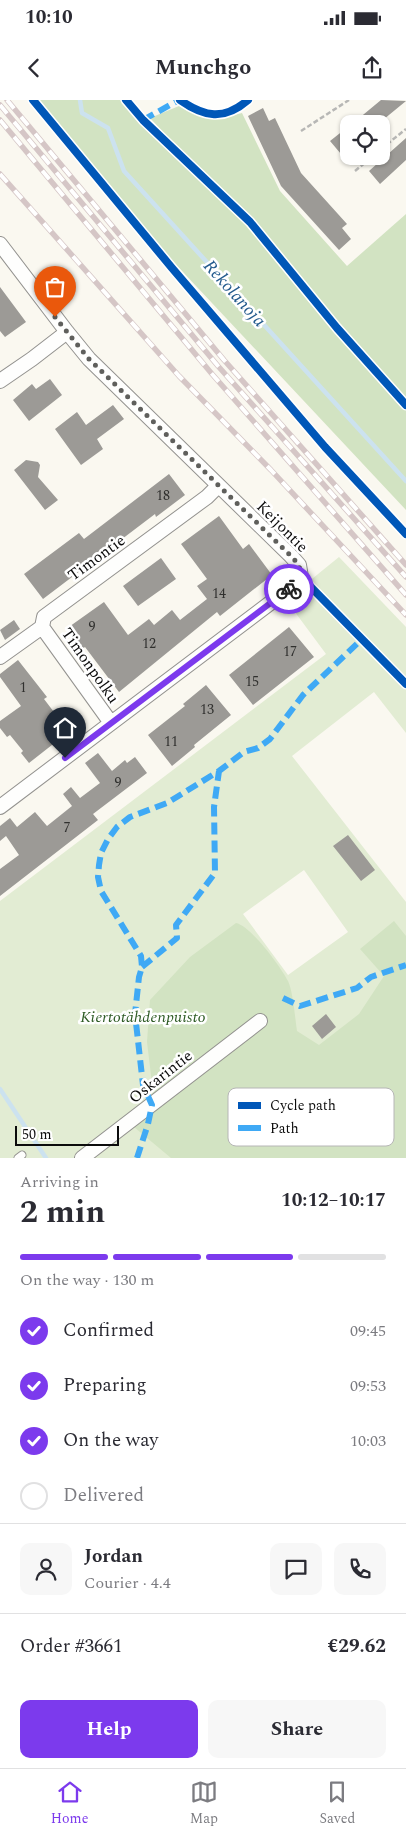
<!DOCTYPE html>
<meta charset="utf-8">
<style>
:root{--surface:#fff;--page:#f7f7f7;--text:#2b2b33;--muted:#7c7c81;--line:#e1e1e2;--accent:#7c3aed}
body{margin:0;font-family:Spectral,serif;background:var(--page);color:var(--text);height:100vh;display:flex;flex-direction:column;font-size:19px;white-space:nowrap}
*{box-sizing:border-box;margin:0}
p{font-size:16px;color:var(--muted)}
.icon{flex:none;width:28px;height:28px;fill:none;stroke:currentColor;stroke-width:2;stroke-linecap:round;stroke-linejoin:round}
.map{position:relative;height:1058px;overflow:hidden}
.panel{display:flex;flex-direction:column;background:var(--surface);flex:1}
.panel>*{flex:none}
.tools{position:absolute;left:340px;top:15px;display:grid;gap:10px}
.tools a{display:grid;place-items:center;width:50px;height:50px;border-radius:10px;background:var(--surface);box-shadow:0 1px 4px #0004;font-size:25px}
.scale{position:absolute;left:15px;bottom:12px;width:104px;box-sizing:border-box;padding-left:5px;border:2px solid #0c0c0c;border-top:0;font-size:14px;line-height:18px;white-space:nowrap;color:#0c0c0c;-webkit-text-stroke:4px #fff;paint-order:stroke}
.pin{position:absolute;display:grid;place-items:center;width:42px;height:42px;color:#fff;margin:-51px -21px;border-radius:50% 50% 50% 0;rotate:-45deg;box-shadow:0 0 5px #0007}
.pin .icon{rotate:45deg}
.courier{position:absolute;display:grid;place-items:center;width:50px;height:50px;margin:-25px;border:4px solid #7c3aed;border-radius:50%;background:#fff;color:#222;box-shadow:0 1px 6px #0007}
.head em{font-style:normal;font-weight:700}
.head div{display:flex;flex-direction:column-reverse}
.head{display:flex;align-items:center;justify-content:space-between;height:85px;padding:0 20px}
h1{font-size:32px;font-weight:700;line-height:38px}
.bar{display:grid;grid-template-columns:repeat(4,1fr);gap:8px 5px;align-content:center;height:60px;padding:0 20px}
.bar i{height:6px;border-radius:4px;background:var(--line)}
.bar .active{background:var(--accent)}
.bar p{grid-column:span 4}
.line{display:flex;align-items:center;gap:12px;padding:0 20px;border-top:1px solid var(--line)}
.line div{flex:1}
.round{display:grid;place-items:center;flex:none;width:52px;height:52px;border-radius:10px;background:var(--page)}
ol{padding:0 20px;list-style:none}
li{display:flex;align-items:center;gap:15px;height:55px}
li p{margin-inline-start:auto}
li .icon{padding:5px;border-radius:50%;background:var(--accent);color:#fff;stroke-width:4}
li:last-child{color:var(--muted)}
li i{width:28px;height:28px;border:2px solid var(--line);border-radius:50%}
.button{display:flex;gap:10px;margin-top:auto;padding:10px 20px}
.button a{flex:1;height:58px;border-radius:10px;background:var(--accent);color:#fff;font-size:20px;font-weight:700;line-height:58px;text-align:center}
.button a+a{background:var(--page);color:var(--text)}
.status{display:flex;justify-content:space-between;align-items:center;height:35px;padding:0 25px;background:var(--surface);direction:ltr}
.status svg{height:14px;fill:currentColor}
header{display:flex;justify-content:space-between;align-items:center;height:65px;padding:0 20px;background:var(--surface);font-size:22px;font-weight:700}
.tabs{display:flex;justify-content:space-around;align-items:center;height:70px;border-top:1px solid var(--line);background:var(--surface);font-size:14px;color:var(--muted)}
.tabs a{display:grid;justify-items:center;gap:2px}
.tabs .active{color:var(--accent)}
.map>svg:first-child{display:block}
</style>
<div class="status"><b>10:10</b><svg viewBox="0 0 49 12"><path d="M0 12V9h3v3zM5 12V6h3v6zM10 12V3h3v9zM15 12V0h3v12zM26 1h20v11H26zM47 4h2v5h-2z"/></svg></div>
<header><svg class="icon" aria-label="back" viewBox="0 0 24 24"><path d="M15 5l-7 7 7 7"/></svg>Munchgo<svg class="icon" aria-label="share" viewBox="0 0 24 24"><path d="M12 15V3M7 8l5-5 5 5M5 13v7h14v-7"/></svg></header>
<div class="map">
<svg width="406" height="1058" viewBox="0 0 406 1058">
<rect width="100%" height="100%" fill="#faf8f0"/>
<!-- green -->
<path fill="#e2ecd3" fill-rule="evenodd" d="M339,457L406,527V633L374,592L292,656L406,802V1058H0V801L326,554L286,500ZM304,770L348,832L288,875L243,814Z"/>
<!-- forest -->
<path fill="#d2e3c2" d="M39,0H120L159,42L166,35L150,18L179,6C202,20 216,20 242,13L280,91L347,166L406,114V410L167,155Z
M394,821L406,836V1058H171L134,1027L153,992L147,942L150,900L190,857L236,823C251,826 281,867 288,881C293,891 295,918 297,931L319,945L359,914L384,876L360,849Z"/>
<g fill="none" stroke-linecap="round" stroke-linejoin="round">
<!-- stream -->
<path stroke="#cce2ef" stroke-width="4.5" d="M80,0L82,13L108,28L124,71L406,381
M0,989L46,1058"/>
</g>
<!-- building -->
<path fill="#9c9a96" d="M381,0L406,1L378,24H352Z
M263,8L269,21L275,18L301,73L347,124L342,128L351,139L339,150L281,86L248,16Z
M349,26V48L341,54L330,41Z
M406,38V60L380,84L369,71Z
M0,187L26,222L5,237L0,231Z
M50,279L62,295L29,321L13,300L32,284L36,289Z
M113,305L124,319L97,339L103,349L81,365L55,329L77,312L86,325Z
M26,360L38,362L40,365L38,377L58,400L45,410L14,370Z
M169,374L185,395L156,417L155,414L43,499L24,474L79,433L84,439Z
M219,416L243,449L249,444L272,475L220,516L217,512L119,592L85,547L81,550L66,529L104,502L128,535L149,519L154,525L172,510L180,520L207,499L197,486L207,479L181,444Z
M161,458L176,479L138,506L123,486Z
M14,520L20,529L5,540L0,530Z
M289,527L314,557L253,605L229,575Z
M18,560L47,597L44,599L60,620L71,612L80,623L29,663L21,653L23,651L10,635L7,637L0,628V621L21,606L0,577V574Z
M206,585L231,615L194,645L195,647L172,666L148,635L185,606L183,604Z
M98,653L112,671L125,660L127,663L135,657L147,673L93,714L98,720L0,796V769L19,755L6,736L0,741V726L10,718L17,727L35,712L47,726L72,706L63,694L71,687L80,698L100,683L85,663Z
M348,735L375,770L361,781L333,746Z
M326,914L336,927L322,939L312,926Z"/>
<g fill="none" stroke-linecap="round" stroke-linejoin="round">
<defs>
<path id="lane" d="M18,1058L22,1055"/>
<path id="street" d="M193,0C206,8 220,7 233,0
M0,144L67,232L89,259L291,456L299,465L301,477L294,485L0,707
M0,281L32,259L67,232
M42,527L111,623
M0,557L42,527L44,517L207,397L218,386
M82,1058L260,921"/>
</defs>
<!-- lane casing -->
<use href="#lane" stroke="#93928f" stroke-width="9"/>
<!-- street casing -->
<use href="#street" stroke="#93928f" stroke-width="16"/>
<!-- path -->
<path stroke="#b7b7b5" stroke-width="2.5" stroke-dasharray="5 2.5" stroke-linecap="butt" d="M301,31L349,0
M381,49L406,29
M355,71L373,56"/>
<!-- lane -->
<use href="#lane" stroke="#fefefd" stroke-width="7"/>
<!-- street -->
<use href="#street" stroke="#fefefd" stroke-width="14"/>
<defs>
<path id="rail" d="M7,0L224,260L406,465
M0,5L218,266L406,477
M0,20L212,274L406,495
M0,74L179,276L271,370L406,515"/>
</defs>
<!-- rail casing -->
<use href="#rail" stroke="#d5c6c6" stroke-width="5.5"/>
<!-- rail -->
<use href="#rail" stroke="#fff" stroke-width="4" stroke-dasharray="11" stroke-linecap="butt"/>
<!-- quiet -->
<path stroke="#3fa9f5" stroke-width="6" stroke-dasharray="12 6" stroke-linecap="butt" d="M143,20L179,0
M142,867L177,838L176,825L215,773L214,707L219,671
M283,898L300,906L357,888L371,877L406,865
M137,1058L148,1024L152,1005L143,985L135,914L139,877L142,867L141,856L101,791L98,777L99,765L101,753L108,739L117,727L130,717L167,703L219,671L244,652L258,648L270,639L303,595L362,539"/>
<defs>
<path id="cycleway" d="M33,0L172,168L325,347L406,434
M126,0L143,20L250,122L337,228L406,305
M180,0C204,17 224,21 248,0
M301,477L406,584"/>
</defs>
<!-- cycleway casing -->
<use href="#cycleway" stroke="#fff" stroke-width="11"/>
<!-- cycleway -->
<use href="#cycleway" stroke="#0057b8" stroke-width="8"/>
</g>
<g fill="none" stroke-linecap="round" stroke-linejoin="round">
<!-- done -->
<path stroke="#5f5f5c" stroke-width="5" stroke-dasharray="0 9" d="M55,217L89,259L291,456L299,465L301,477L289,489"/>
<!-- route -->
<path stroke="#7c3aed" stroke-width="6" d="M65,658L289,489"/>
</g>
<g text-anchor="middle" stroke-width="5" stroke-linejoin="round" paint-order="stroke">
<!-- number labels -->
<g font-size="14" fill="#30302e">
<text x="163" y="400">18</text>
<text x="219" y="498">14</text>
<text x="92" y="531">9</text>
<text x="149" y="548">12</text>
<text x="290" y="556">17</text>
<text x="252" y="586">15</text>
<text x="23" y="592">1</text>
<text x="207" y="614">13</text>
<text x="171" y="646">11</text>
<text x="118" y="687">9</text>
<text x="67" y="732">7</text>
</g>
<!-- street labels -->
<g font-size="16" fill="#0c0c0c" stroke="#fff">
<text transform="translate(283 426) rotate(45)" y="6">Keijontie</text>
<text transform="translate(96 457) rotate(-36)" y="6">Timontie</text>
<text transform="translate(91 565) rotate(55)" y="6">Timonpolku</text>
<text transform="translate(160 976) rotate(-38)" y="6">Oskarintie</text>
</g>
<!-- park labels -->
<g font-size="16" font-style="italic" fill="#2e5b25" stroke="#fff">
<text x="143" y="922">Kiertotähdenpuisto</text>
</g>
<!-- water labels -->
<g font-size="18" font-style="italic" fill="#255c8e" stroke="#fff">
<text transform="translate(235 193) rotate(48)" y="6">Rekolanoja</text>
</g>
</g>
<!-- legend -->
<rect x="228" y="988" width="166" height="58" rx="8" fill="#fff" stroke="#b6b6b6" stroke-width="1"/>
<rect x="238" y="1002" width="23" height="7" fill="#0057b8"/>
<rect x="238" y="1025" width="23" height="6" fill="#3fa9f5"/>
<g font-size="14" fill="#0c0c0c">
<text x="270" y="1010">Cycle path</text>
<text x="270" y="1033">Path</text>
</g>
</svg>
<div class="tools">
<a><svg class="icon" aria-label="locate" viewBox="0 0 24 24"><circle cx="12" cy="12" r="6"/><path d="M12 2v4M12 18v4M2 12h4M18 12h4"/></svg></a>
</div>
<div class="scale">50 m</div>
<div class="pin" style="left:55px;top:217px;background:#ea580c"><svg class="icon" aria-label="bag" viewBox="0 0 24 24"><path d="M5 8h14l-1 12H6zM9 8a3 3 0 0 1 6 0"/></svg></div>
<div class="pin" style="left:65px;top:658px;background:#1f2937"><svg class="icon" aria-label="home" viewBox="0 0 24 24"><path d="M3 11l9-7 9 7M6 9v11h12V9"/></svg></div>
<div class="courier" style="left:289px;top:489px"><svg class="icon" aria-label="bike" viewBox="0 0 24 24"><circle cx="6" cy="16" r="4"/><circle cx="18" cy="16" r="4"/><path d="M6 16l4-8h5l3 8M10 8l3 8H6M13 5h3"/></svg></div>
</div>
<section class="panel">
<div class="head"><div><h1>2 min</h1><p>Arriving in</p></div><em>10:12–10:17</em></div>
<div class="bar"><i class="active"></i><i class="active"></i><i class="active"></i><i></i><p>On the way · 130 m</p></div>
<ol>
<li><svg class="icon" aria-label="check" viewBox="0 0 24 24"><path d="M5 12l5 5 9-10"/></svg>Confirmed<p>09:45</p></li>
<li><svg class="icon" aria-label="check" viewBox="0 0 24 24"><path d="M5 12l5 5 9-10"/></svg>Preparing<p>09:53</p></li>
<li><svg class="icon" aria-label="check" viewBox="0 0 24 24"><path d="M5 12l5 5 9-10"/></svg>On the way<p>10:03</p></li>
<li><i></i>Delivered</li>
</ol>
<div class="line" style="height:90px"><a class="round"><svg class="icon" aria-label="person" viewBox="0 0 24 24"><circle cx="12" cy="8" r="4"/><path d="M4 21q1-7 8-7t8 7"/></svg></a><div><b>Jordan</b><p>Courier · 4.4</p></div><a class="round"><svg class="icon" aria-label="chat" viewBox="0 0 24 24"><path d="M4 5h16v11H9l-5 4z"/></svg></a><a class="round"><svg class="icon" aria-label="phone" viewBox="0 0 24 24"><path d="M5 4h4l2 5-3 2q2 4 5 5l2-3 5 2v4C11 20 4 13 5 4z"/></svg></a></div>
<div class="line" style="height:65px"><div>Order #3661</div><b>€29.62</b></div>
<div class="button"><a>Help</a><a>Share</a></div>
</section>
<nav class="tabs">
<a class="active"><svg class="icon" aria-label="home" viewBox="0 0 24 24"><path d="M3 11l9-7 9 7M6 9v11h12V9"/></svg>Home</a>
<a><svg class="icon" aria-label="map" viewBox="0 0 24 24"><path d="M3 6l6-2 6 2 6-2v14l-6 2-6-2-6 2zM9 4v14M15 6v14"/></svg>Map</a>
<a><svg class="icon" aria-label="saved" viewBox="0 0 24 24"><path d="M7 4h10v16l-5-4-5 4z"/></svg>Saved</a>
</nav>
